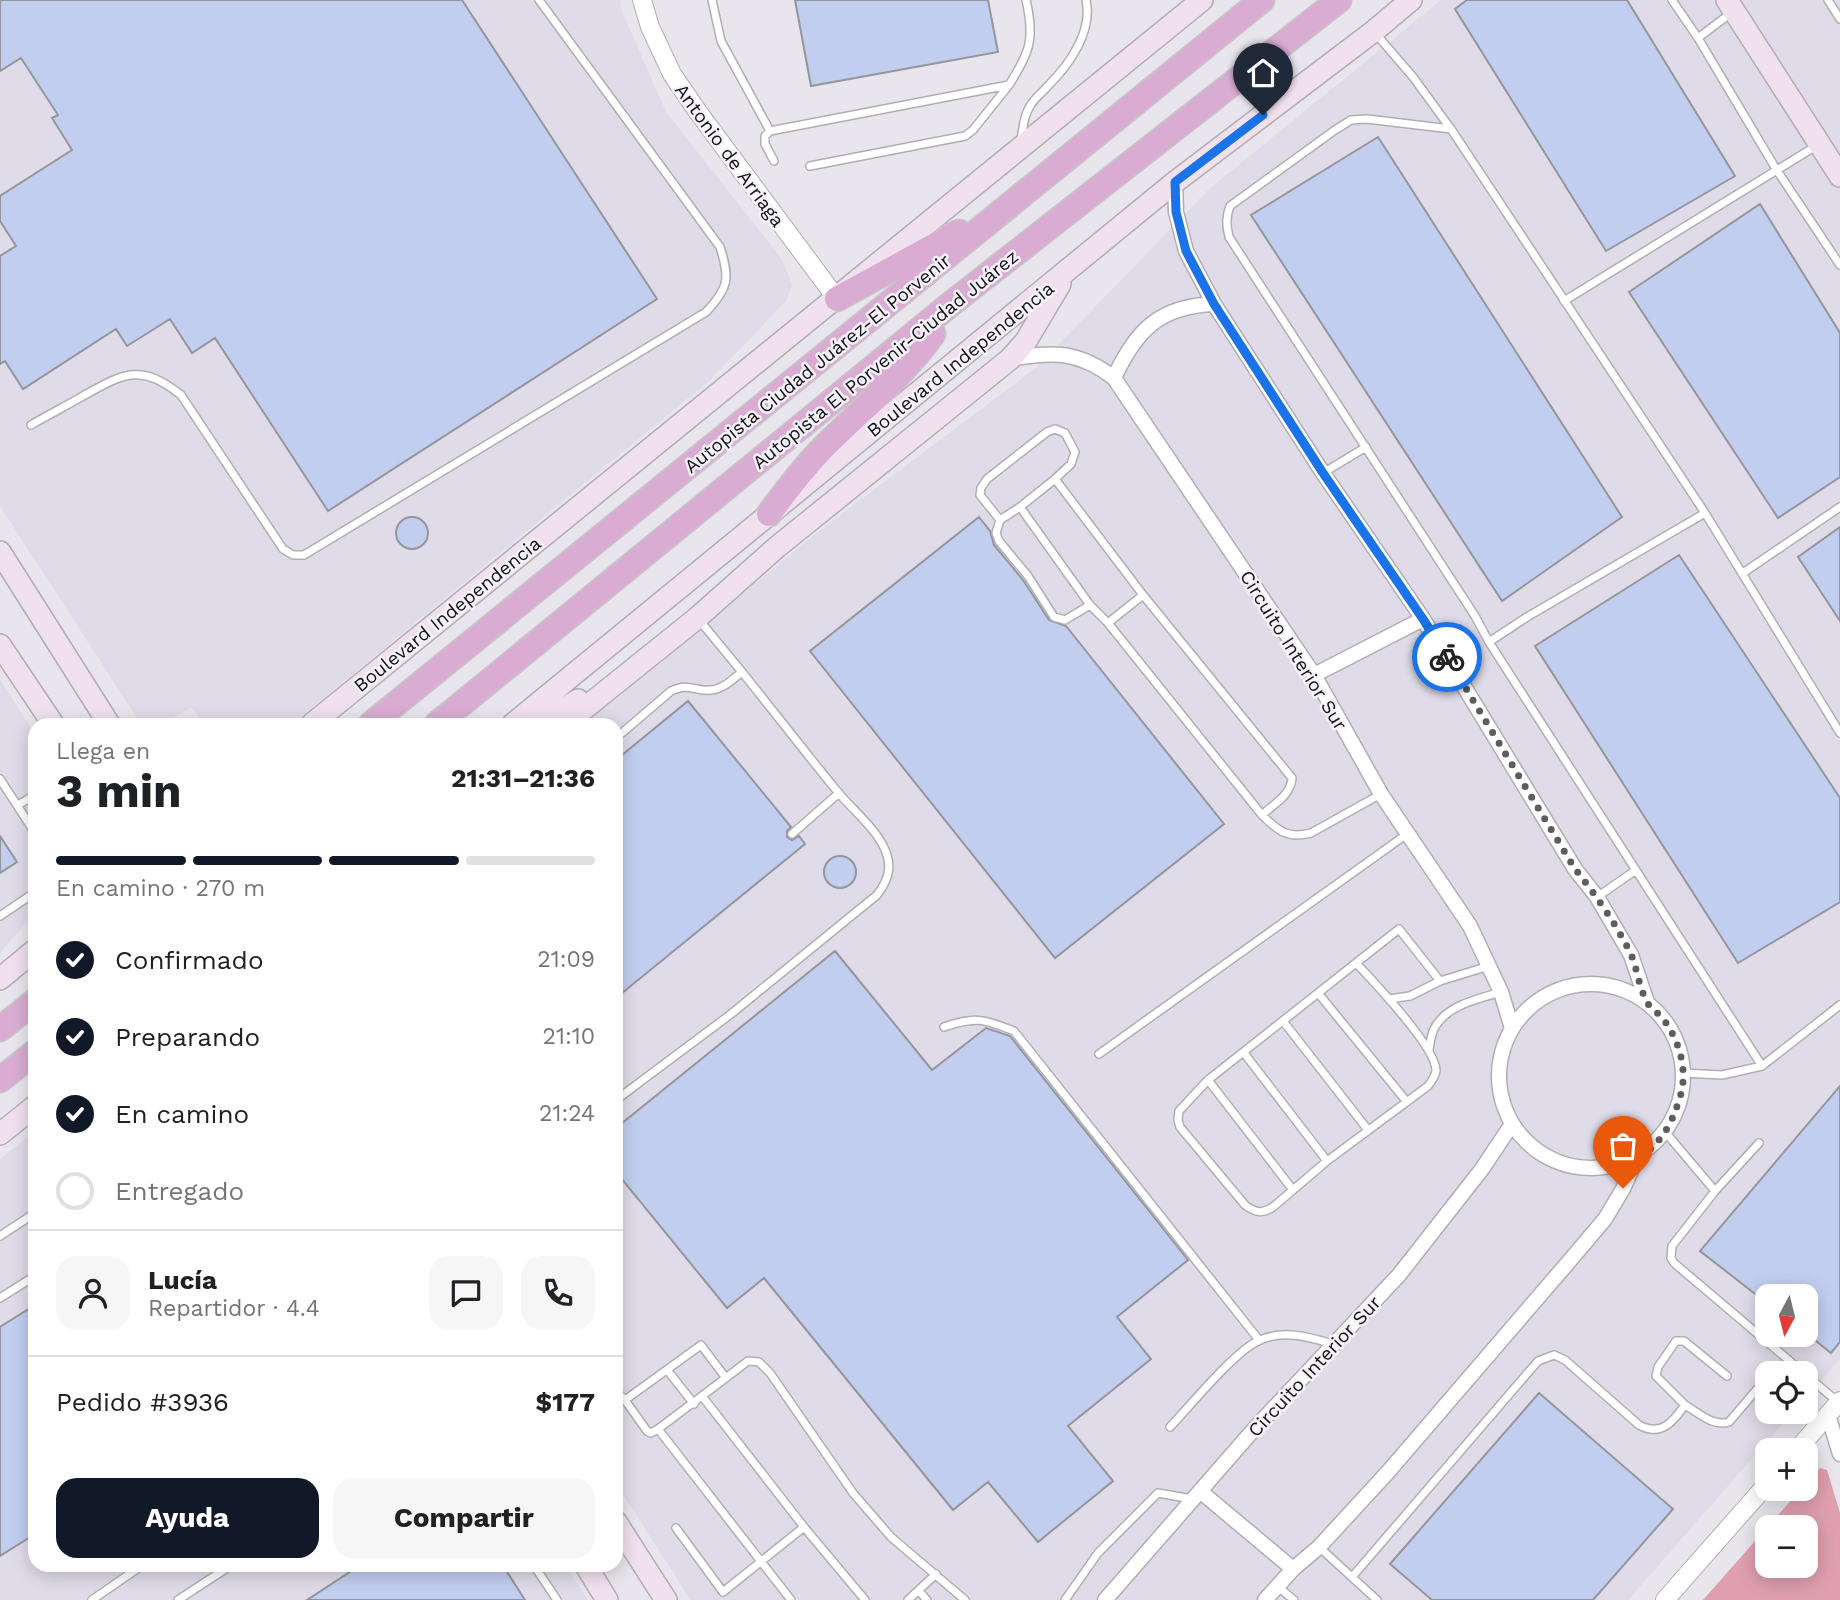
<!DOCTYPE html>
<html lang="es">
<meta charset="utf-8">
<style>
:root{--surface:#fff;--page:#f6f6f6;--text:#202124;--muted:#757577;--line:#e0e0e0;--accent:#111827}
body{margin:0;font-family:"Work Sans",sans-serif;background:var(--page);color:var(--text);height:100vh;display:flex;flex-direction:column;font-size:26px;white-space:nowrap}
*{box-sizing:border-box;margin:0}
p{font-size:23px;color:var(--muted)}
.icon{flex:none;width:38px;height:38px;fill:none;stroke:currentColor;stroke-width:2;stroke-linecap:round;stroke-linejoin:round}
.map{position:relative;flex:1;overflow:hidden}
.drawer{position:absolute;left:28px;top:718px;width:595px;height:854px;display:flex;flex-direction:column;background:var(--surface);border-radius:21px;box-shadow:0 4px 18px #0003}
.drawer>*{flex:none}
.needle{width:46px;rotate:187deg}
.fabs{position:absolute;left:1755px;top:1284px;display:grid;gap:14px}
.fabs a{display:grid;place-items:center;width:63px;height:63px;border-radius:14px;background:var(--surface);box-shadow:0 4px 18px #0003;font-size:35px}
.pin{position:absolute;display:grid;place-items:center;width:60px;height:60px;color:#fff;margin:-72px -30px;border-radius:50% 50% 50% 0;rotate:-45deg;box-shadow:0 0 7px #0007}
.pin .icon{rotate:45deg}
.courier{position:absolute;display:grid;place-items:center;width:70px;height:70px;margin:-35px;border:5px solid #1a73e8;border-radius:50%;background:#fff;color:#222;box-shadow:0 2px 9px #0007}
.summary em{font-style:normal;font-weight:700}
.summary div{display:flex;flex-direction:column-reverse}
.summary{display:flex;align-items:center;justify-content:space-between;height:119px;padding:0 28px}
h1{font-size:46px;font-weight:700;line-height:52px}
.bar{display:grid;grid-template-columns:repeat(4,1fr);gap:10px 7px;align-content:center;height:84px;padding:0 28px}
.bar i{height:9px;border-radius:5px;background:var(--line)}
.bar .selected{background:var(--accent)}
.bar p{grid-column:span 4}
.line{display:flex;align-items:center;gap:18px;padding:0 28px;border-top:2px solid var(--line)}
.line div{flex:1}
.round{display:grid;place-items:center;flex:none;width:74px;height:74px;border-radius:21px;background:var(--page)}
ol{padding:0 28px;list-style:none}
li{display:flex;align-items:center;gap:21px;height:77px}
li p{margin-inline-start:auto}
li .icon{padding:7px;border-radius:50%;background:var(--accent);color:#fff;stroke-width:4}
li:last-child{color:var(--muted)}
li i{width:38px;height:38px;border:4px solid var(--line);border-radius:50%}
.primary-button{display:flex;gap:14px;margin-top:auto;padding:14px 28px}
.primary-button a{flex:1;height:80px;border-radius:21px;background:var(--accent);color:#fff;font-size:28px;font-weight:700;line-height:80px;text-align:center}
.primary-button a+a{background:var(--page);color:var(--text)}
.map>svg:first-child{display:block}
</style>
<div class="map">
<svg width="1840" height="1600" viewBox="0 0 1840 1600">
<rect width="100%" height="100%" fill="#e8e6ec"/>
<!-- built -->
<path fill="#dfdbe8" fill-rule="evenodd" d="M0,0H620L621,9L666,112L782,259L792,285L787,300L709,381L292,724H206L191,707L163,724H141L0,506Z
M1441,0H1840V1359L1806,1397V1374H1768V1412H1793L1628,1600H691L616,1484V724H584L819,531L1037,367L1209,189ZM1768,1297H1806V1335H1768Z
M0,680L35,734V913L0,953Z
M35,1131V1564L565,1565L588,1600H0V1159Z"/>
<!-- green -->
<path fill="#df9faf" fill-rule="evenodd" d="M1820,1468L1827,1470L1840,1513V1600H1703L1801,1489H1806V1483ZM1768,1528H1806V1566H1768Z"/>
<!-- building -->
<path fill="#c2cef0" stroke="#94969b" stroke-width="2" d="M0,0H462L657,299L328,511L215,338L192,353L170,319L127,346L116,329L23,389L5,361L0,364V256L16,246L0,221V196L72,150L52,118L58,115L21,58L0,71Z
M795,0H988L998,52L811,86Z
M1467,0H1627L1735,176L1606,251L1455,9Z
M1378,137L1622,517L1502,601L1251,215Z
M1760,204L1840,333V477L1778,518L1629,292Z
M979,517L990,531L994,545L1023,580L1049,620L1066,626L1224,824L1055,958L810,651Z
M396 533a16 16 0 1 1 32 0a16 16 0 1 1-32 0Z
M1840,527V621L1798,557Z
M1679,555L1840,798V902L1738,963L1535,646Z
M688,701L791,827L787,831V837L792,840L799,836L805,844L616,998V760Z
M0,836L17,862L0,873Z
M824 872a16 16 0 1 1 32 0a16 16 0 1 1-32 0Z
M835,951L932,1070L986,1028L1010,1036L1188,1260L1117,1317L1151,1359L1068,1426L1113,1481L1038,1542L988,1482L953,1510L764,1278L727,1308L616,1172V1128Z
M1840,1086V1342L1831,1353L1806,1333V1297H1759L1700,1251Z
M35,1305V1534L0,1556V1327Z
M1539,1393L1673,1509L1593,1600H1432L1390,1564Z
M362,1564H502L525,1600H307Z"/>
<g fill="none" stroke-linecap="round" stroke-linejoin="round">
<defs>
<path id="service" d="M712,0L721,41L770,131
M1672,0L1698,38L1776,169L1840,265
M1828,0L1840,19
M1376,34L1413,77L1451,129L1705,513L1840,733
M1698,38L1731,13
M1009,85C1030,52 1035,39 1026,0
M1451,129L1367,119L1351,120L1335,130L1230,206C1226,217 1226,225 1229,237L1475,616L1489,642L1527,617L1705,513
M1021,140C1023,129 1023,118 1029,108C1033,99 1041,94 1047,87C1069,65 1093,32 1086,0
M774,161L765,144V136L770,131L1009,85L973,130L965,136L810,166
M1564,301L1816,146
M31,425C48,415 66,406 83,396C124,373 141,363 181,395L283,549L293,555H304L706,312C729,288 730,278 720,247L539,0
M1323,473L1366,447
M1020,507L1055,479
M1000,520L996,533L999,541L1028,576L1054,617L1065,620L1090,605
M1743,573L1840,507
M1108,623L1143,595
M1489,642L1762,1066
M616,738L671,691C690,682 694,692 711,690C723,689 733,679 742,672L700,621
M0,779L35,833
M18,805L35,795
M1262,815C1274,804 1291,795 1292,778L1143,595L1055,479L1071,464L1075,452L1065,433L1055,429L1047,432L987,479L981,488L980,495L1000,520L1020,507L1090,605L1108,623L1262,815C1278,831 1288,839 1311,833L1381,794
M792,834L839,793
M1597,897L1636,870
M0,916L31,895L35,890
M1356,963C1373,981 1437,1048 1436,1071C1435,1077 1431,1082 1428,1086L1327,1161L1273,1207C1262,1214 1256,1213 1245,1205L1180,1127L1178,1120L1179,1111L1208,1080Z
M1356,963L1399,929L1440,981
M1318,993L1407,1102
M1389,999L1410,996L1440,981L1489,966
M1283,1021L1368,1130
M944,1027C975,1016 984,1019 1014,1031L1259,1340
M1429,1050C1430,1044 1431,1035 1434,1029C1446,1005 1478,999 1501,992
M1244,1053L1327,1161
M1099,1054L1407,834
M1683,1073L1722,1075L1762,1066L1840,1005
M1208,1080L1293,1190
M616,1100L731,1014L877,895C886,883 892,871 887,855C879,830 853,811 837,791C805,752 774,712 742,672
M1666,1133L1715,1191L1672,1246L1671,1258L1674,1263L1805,1374
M1715,1191L1759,1143
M0,1236L35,1213
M0,1298L35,1276
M668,1371L694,1404
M1806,1375L1838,1402
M616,1391L625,1400L647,1431L651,1433L658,1429
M702,1396L748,1361L759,1362L770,1373L853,1493L891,1537L965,1600
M625,1400L701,1345L726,1378
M1685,1405L1656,1376L1658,1367L1676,1341H1684L1727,1376
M1170,1427C1191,1405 1233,1353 1258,1341C1282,1329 1309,1337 1333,1344
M804,1527L865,1600
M676,1528L723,1592L804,1527L702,1396L658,1429L791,1600
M1319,1547L1377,1600
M533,1564L557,1600
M1352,1577L1538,1361L1554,1355L1565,1360L1639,1425C1661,1437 1673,1422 1685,1405C1699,1413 1713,1427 1729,1422L1758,1388
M1277,1586L1294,1600
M919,1591L927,1600
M92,1600L144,1564
M178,1600L233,1564
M908,1600L936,1574
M1065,1600L1098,1553L1158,1493L1192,1499"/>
<path id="minor" d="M1175,182L1176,212L1186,251L1214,304L1323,473L1423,619L1575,869L1597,897L1631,955L1647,1002
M1010,359C1053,351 1079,351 1114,378L1314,675L1381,794L1470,926L1501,992L1512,1028
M1114,378C1136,330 1160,306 1214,304
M1314,675L1423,619
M1499 1076a92 92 0 1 1 184 0a92 92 0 1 1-184 0Z
M1828,1415L1840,1454
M1200,1491L1293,1569
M1105,1600L1256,1427L1399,1275L1482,1169L1512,1124
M1265,1600L1293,1569L1319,1547L1388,1472L1572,1258L1605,1219L1623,1189L1636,1159"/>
<path id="tertiary" d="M642,0L650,27L672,74L698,112L837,299
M1796,1451L1840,1401
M1665,1600L1768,1483"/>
<path id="secondary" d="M1727,0L1840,176
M0,552L109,724
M0,645L53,724
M312,724L1202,0
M513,724L1175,182L1374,31L1411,0
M538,724L578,700
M565,724L697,618L777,547L1010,359L1026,341L1060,284
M0,979L35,950
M0,1134L35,1106
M616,1522L666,1600
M585,1564L607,1600"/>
<path id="trunk" d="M837,299L959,232
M769,514C785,492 801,471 820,451C857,413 902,378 933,334
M371,724L1262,0
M437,724L952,303L1339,0
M0,1029L35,1001
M0,1080L35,1052"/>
</defs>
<!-- service casing -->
<use href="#service" stroke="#b0aeb3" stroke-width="10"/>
<!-- minor casing -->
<use href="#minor" stroke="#b0aeb3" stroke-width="17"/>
<!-- tertiary casing -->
<use href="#tertiary" stroke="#b0aeb3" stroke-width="20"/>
<!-- secondary casing -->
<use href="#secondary" stroke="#b0aeb3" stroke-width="24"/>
<!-- trunk casing -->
<use href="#trunk" stroke="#c6c6c6" stroke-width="27"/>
<!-- service -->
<use href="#service" stroke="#fff" stroke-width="7"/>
<!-- minor -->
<use href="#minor" stroke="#fff" stroke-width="14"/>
<!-- tertiary -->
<use href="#tertiary" stroke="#fff" stroke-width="18"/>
<!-- secondary -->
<use href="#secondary" stroke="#f1e0ee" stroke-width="21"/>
<!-- trunk -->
<use href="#trunk" stroke="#daacd3" stroke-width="24"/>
</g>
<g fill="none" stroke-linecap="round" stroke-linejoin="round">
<!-- done -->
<path stroke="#5d5c5f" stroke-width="7" stroke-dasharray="0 12.6" d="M1447,657L1575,869C1596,895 1616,924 1631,954C1637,969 1639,986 1646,1000C1649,1008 1659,1013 1664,1020C1680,1042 1689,1073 1679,1100C1673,1120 1665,1136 1649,1150C1645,1153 1639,1155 1636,1159C1630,1166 1627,1180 1623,1188"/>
<!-- route -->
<path stroke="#1a73e8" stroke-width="9" d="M1263,115L1175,182L1176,212L1186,251L1214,304L1323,473L1423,619L1447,657"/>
</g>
<g text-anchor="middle" stroke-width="5" stroke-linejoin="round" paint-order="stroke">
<!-- street labels -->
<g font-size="19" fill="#121113" stroke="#f5f3f9">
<text transform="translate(730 155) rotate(54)" y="7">Antonio de Arriaga</text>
<text transform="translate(885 359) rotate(-39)" y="7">Autopista El Porvenir-Ciudad Juárez</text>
<text transform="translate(960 359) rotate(-39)" y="7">Boulevard Independencia</text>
<text transform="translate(817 363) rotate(-39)" y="7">Autopista Ciudad Juárez-El Porvenir</text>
<text transform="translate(447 614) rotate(-39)" y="7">Boulevard Independencia</text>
<text transform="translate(1294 650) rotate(58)" y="7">Circuito Interior Sur</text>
<text transform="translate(1314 1366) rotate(-47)" y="7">Circuito Interior Sur</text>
</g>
</g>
</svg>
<div class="fabs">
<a><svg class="needle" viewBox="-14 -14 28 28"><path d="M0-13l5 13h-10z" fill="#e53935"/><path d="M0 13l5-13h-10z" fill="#757577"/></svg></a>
<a><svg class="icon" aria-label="locate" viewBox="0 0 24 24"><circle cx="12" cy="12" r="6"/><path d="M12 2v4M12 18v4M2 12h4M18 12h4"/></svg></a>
<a>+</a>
<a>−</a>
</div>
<div class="pin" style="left:1623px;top:1188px;background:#ea580c"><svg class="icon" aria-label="bag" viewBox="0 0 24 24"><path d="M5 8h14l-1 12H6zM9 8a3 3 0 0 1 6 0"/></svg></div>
<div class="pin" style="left:1263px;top:115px;background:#1f2937"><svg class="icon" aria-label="home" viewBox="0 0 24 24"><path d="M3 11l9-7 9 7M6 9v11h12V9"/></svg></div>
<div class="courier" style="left:1447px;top:657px"><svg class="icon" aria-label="bike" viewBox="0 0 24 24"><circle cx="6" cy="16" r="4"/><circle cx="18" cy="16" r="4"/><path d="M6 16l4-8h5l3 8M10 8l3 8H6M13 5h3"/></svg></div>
<section class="drawer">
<div class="summary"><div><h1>3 min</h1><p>Llega en</p></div><em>21:31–21:36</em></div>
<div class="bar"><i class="selected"></i><i class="selected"></i><i class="selected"></i><i></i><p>En camino · 270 m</p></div>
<ol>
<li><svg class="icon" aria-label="check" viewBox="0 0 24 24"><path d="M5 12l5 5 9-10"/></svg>Confirmado<p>21:09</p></li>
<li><svg class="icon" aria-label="check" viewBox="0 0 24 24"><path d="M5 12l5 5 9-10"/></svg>Preparando<p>21:10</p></li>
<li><svg class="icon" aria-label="check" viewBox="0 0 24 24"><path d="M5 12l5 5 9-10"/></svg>En camino<p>21:24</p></li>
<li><i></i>Entregado</li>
</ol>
<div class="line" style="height:126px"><a class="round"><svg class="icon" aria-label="person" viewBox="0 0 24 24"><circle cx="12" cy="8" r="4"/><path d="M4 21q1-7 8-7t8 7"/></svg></a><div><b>Lucía</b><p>Repartidor · 4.4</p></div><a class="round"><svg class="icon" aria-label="chat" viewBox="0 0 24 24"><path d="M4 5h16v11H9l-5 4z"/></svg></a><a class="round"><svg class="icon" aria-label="phone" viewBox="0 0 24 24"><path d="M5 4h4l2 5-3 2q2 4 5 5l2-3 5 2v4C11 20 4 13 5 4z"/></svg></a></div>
<div class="line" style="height:91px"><div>Pedido #3936</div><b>$177</b></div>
<div class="primary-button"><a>Ayuda</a><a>Compartir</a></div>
</section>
</div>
